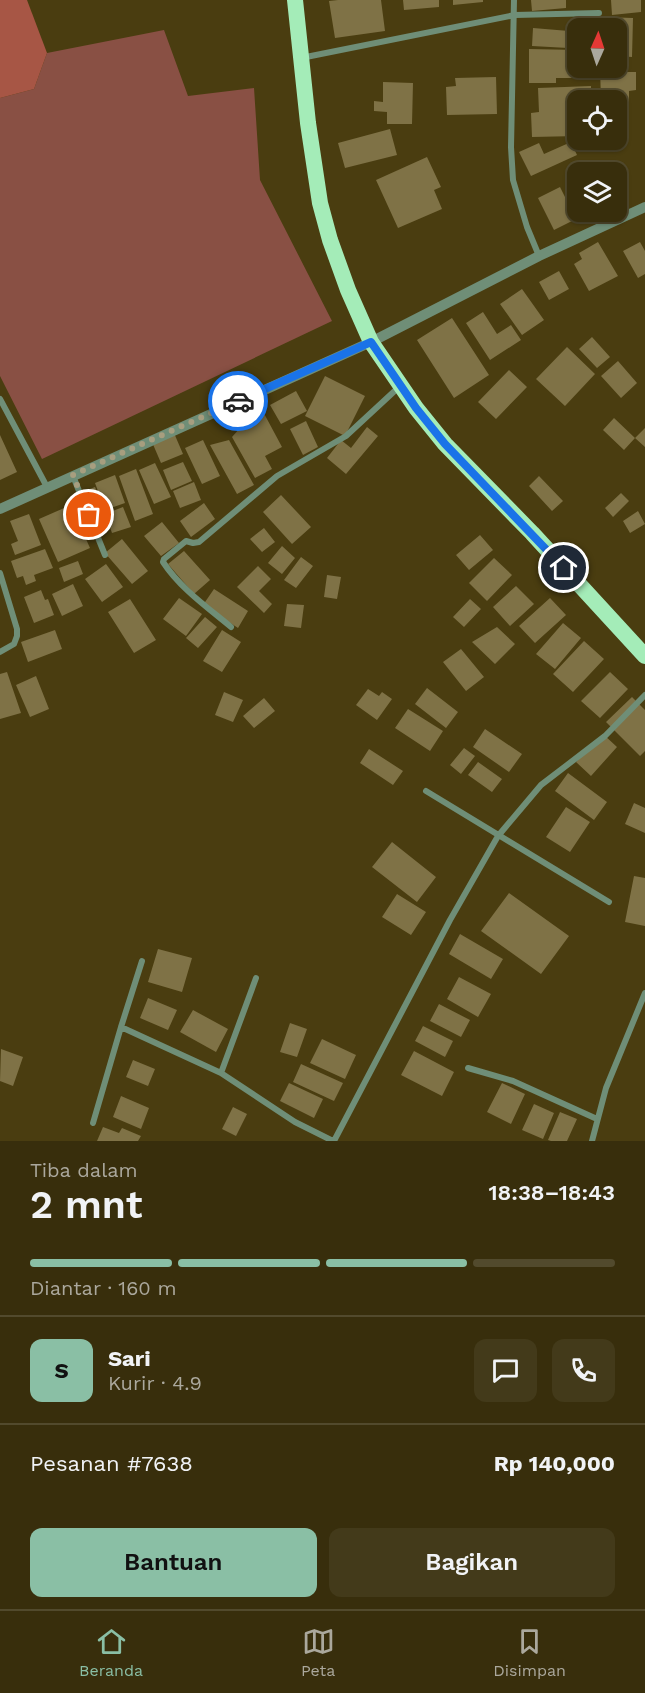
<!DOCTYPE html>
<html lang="id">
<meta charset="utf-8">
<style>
:root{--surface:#382e0c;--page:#433a1a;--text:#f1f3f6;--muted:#aba89d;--line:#524a2d;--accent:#8abfa5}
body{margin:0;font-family:"Work Sans",sans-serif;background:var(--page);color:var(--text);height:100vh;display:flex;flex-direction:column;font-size:22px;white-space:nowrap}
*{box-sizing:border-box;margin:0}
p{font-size:20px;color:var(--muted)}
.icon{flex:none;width:33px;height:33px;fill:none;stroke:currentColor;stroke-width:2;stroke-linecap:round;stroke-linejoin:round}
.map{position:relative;height:1141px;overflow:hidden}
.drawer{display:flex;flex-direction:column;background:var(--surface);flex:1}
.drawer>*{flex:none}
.needle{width:39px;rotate:3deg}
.tools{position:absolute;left:567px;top:18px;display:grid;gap:12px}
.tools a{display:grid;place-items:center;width:60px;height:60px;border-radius:12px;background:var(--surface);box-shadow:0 2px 4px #0004,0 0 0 2px var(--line);font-size:30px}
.pin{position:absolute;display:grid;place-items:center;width:51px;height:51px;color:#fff;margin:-26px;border:3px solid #fff;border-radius:50%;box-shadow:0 2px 6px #0007}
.courier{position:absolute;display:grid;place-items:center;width:60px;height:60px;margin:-30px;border:4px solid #1a73e8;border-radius:50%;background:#fff;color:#222;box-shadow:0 2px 8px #0007}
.summary em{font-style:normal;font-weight:600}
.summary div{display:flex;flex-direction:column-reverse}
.summary{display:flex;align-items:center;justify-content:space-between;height:102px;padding:0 30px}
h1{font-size:39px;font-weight:600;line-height:45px}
.bar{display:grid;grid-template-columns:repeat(4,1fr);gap:9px 6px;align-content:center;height:72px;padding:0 30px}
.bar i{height:8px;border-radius:4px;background:var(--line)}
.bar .on{background:var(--accent)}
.bar p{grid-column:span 4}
.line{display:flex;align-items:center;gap:15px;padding:0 30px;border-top:2px solid var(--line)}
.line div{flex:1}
.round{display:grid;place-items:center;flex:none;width:63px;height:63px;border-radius:12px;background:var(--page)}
.cta{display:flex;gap:12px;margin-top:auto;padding:12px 30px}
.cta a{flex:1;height:69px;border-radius:12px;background:var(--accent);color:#111;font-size:24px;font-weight:600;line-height:69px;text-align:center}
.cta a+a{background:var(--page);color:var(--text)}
.dock{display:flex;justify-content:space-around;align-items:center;height:84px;border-top:2px solid var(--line);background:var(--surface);font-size:16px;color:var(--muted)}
.dock a{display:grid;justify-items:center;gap:3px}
.dock .on{color:var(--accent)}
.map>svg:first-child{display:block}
</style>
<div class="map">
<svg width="645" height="1141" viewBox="0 0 645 1141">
<rect width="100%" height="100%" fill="#4a3d10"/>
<!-- green -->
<path fill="#895044" d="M164,30L188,96L254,88L260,180L332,321L42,459L0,376V98L34,89L47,53Z"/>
<!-- forest -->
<path fill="#a75645" d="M0,0H27L47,53L34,89L0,98Z"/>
<!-- building -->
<path fill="#7f7246" d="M338,0H381L385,31L335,38L329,1Z
M403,0H439V7L404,10Z
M453,0H483V2L453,5Z
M531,0H566V8L532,11Z
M611,0H641V12L612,15Z
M604,17L633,18L632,57L616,56V28H604Z
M572,18L601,19L600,28H578V44H571Z
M533,28L569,31L568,48L532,46Z
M529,49L578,50V68H595V72H576V78H556V83H529Z
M616,58H625L626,72H636V90L629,91V102L616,103V100H601L600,68H616Z
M496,77L497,114L447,115L446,87L456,86L455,78Z
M383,82L413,83L412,124H387V112L374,111V101L383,102Z
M591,86V100H578V136L532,137L531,113L539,112L538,88Z
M390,129L397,155L345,168L338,143Z
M571,142L577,155L531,176L519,152L539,143L544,154Z
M427,157L441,187L434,190L442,209L398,228L376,180Z
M578,174V204L565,180Z
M560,187L576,219L554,230L538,198Z
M598,242L618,276L589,291L574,264L582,259L579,253Z
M640,242L645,251V274L638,278L623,251Z
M559,271L569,289L549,300L539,282Z
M522,289L544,320L522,335L500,304Z
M483,312L497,334L511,325L521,340L490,360L466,323Z
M452,318L489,375L454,398L417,340Z
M592,337L610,357L597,368L579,349Z
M567,347L595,374L565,406L536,379Z
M618,361L637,383L621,398L601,376Z
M509,370L527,387L496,419L478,402Z
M325,376L365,396L345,436L305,416Z
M296,391L307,411L281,424L270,405Z
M260,406L282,447L265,456L272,469L255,478L232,437L240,428L237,424L247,418L245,413Z
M614,418L635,438L624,450L603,430Z
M306,421L318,447L303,455L290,429Z
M367,427L378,436L346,474L327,458L341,440L351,448Z
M645,428V447L635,438Z
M174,433L183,454L161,463L152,442Z
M0,435L17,472L0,480Z
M203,440L220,476L202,484L185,448Z
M229,440L254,485L237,494L210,445Z
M183,462L192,481L171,490L163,470Z
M155,463L171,497L154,504L139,470Z
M136,469L153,514L135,521L119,476Z
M115,475L125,503L105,510L95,483Z
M539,476L563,501L552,511L529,486Z
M194,482L201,500L180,508L173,491Z
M95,487L102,504L89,509L82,492Z
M621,493L629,501L613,517L605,508Z
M281,495L311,527L292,544L263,512Z
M204,503L215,519L191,537L180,521Z
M71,505L90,548L58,562L39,519Z
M123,507L131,527L112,533L105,514Z
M638,511L645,524L630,533L623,521Z
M29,514L41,545L15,555L11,544L18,541L10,521Z
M162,522L179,543L161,556L144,536Z
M264,528L275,542L262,552L250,539Z
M480,535L493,550L469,570L456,555Z
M122,539L148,571L132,584L105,553Z
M282,546L295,558L282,574L268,563Z
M45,549L53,568L34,575L36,581L26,585L23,576L17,578L11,561Z
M184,551L210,580L194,594L168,564Z
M301,557L313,566L296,588L284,580Z
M494,558L512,575L487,601L469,583Z
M78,561L83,574L64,582L59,568Z
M106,564L123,587L102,602L85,579Z
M258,566L271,579L259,591L272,604L264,613L237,587Z
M327,575L341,577L337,599L324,597Z
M73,584L83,606L62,616L52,594Z
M516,586L534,604L510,626L493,607Z
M214,589L248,611L238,628L203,605Z
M41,590L45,600L48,599L54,615L34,623L24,597Z
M179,598L202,614L186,636L163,619Z
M550,598L566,615L535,643L519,626Z
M130,599L156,640L134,653L108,612Z
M470,599L481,609L464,627L453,617Z
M287,604L304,605L301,628L284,626Z
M205,617L217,627L198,648L186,638Z
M563,623L581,638L555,669L536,654Z
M497,627L515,644L495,664L472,642Z
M55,630L62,649L28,662L21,642Z
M222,630L241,642L222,672L203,661Z
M584,641L604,659L573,692L553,674Z
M461,649L484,677L466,691L443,662Z
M7,672L21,713L0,719V674Z
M610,672L628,689L600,718L581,701Z
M36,676L49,709L30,717L16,685Z
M427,688L458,712L446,728L415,704Z
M368,689L379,696L382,692L392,699L377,720L356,705Z
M224,692L243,700L233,722L215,715Z
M632,697L645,710V751L640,756L606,722Z
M264,698L275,711L254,728L243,716Z
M408,709L443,731L430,751L395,728Z
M485,729L522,754L509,772L473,747Z
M603,734L617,747L591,776L576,762Z
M464,748L475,756L461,774L450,765Z
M369,749L403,771L393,785L360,763Z
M478,762L502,779L492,792L468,775Z
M568,773L607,802L594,820L555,791Z
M634,803L645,808V833L625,824Z
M566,807L590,822L570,852L546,837Z
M392,842L436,877L417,902L372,867Z
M634,876L645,878V926L625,922Z
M509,893L569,936L541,974L481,931Z
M397,894L426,912L411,935L382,917Z
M460,934L503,959L491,979L449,954Z
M158,949L192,958L182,992L148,982Z
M459,977L491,994L478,1017L447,999Z
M148,998L177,1010L168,1030L140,1018Z
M439,1004L470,1020L461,1037L430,1021Z
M193,1010L228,1029L216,1052L180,1032Z
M290,1023L307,1029L297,1057L280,1052Z
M423,1026L453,1041L445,1057L415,1041Z
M322,1039L356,1055L345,1079L310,1063Z
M1,1049L23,1057L13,1086L0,1081Z
M414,1051L454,1072L442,1096L401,1075Z
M133,1060L155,1069L148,1086L126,1077Z
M301,1064L343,1083L334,1101L293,1082Z
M289,1083L323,1099L314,1118L280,1101Z
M502,1083L525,1094L511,1124L487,1112Z
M121,1096L149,1108L141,1129L113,1117Z
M534,1104L554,1113L543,1139L522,1130Z
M233,1107L247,1114L236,1136L222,1129Z
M560,1112L577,1119L567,1141H551L548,1140Z
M103,1127L119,1133L122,1128L141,1136L138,1141H97Z"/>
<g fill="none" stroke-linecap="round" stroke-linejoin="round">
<!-- minor -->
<path stroke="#6f8e77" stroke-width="6" d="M514,0L511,147L513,180L527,227L539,256
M301,58L515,15L599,13
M0,399L47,487
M73,476L105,555
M0,573L17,629V636L14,644L0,652
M231,627C207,607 180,588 163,562L164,559L186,541L193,543L199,542L277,476L346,436L400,386
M426,791L609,902
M121,1027L142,961
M468,1068L513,1081L597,1119
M221,1073L256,978
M93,1123L121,1027L221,1073L295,1122L333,1141
M334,1141L450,920L498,836L541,785L605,736L645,695
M592,1141L606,1088L645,993"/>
<!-- tertiary -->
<path stroke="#6f8e77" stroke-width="10" d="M0,509L371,342L539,256L645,207"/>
<!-- trunk -->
<path stroke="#a4ecb8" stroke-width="16" d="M295,0L308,123L320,203L330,240L348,290L371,342L416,408L445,444L532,533L645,656"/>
</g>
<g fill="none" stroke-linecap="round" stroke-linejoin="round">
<!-- done -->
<path stroke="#a79e7f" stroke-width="6" stroke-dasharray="0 10.8" d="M89,515L73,475L238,401"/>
<!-- route -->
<path stroke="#1a73e8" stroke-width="8" d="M238,401L371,342L416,408L445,444L564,568"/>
</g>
</svg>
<div class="tools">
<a><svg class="needle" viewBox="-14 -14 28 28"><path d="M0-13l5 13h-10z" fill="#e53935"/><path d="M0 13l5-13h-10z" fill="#aba89d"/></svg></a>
<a><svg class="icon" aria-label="locate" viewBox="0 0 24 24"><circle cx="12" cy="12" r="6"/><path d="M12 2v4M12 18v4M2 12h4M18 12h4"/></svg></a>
<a><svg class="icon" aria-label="layers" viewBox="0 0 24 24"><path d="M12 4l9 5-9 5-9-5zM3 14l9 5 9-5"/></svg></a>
</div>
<div class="pin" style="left:89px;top:515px;background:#ea580c"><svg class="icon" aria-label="bag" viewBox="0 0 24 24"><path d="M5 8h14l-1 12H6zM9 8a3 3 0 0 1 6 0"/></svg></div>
<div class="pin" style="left:564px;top:568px;background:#1f2937"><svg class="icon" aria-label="home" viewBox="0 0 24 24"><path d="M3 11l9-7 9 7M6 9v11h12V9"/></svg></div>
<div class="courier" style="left:238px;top:401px"><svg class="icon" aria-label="car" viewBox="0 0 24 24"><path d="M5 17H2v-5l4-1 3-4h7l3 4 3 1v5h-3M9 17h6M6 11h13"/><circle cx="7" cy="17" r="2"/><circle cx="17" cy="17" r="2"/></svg></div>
</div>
<section class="drawer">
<div class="summary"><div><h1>2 mnt</h1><p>Tiba dalam</p></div><em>18:38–18:43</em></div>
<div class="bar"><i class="on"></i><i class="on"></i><i class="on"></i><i></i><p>Diantar · 160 m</p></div>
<div class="line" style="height:108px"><b class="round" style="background:var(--accent);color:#111">S</b><div><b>Sari</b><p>Kurir · 4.9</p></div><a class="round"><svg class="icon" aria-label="chat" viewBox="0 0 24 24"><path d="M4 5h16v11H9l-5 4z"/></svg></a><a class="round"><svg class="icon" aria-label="phone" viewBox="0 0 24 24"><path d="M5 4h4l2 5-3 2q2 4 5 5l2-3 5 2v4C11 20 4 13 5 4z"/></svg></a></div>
<div class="line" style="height:78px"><div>Pesanan #7638</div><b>Rp 140,000</b></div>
<div class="cta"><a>Bantuan</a><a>Bagikan</a></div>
</section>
<nav class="dock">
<a class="on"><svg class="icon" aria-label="home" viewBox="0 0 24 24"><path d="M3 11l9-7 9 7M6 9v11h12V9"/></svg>Beranda</a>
<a><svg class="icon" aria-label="map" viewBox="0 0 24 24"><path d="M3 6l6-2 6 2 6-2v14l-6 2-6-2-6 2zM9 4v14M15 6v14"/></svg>Peta</a>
<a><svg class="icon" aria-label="saved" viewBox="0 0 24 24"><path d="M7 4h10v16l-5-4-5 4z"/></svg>Disimpan</a>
</nav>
